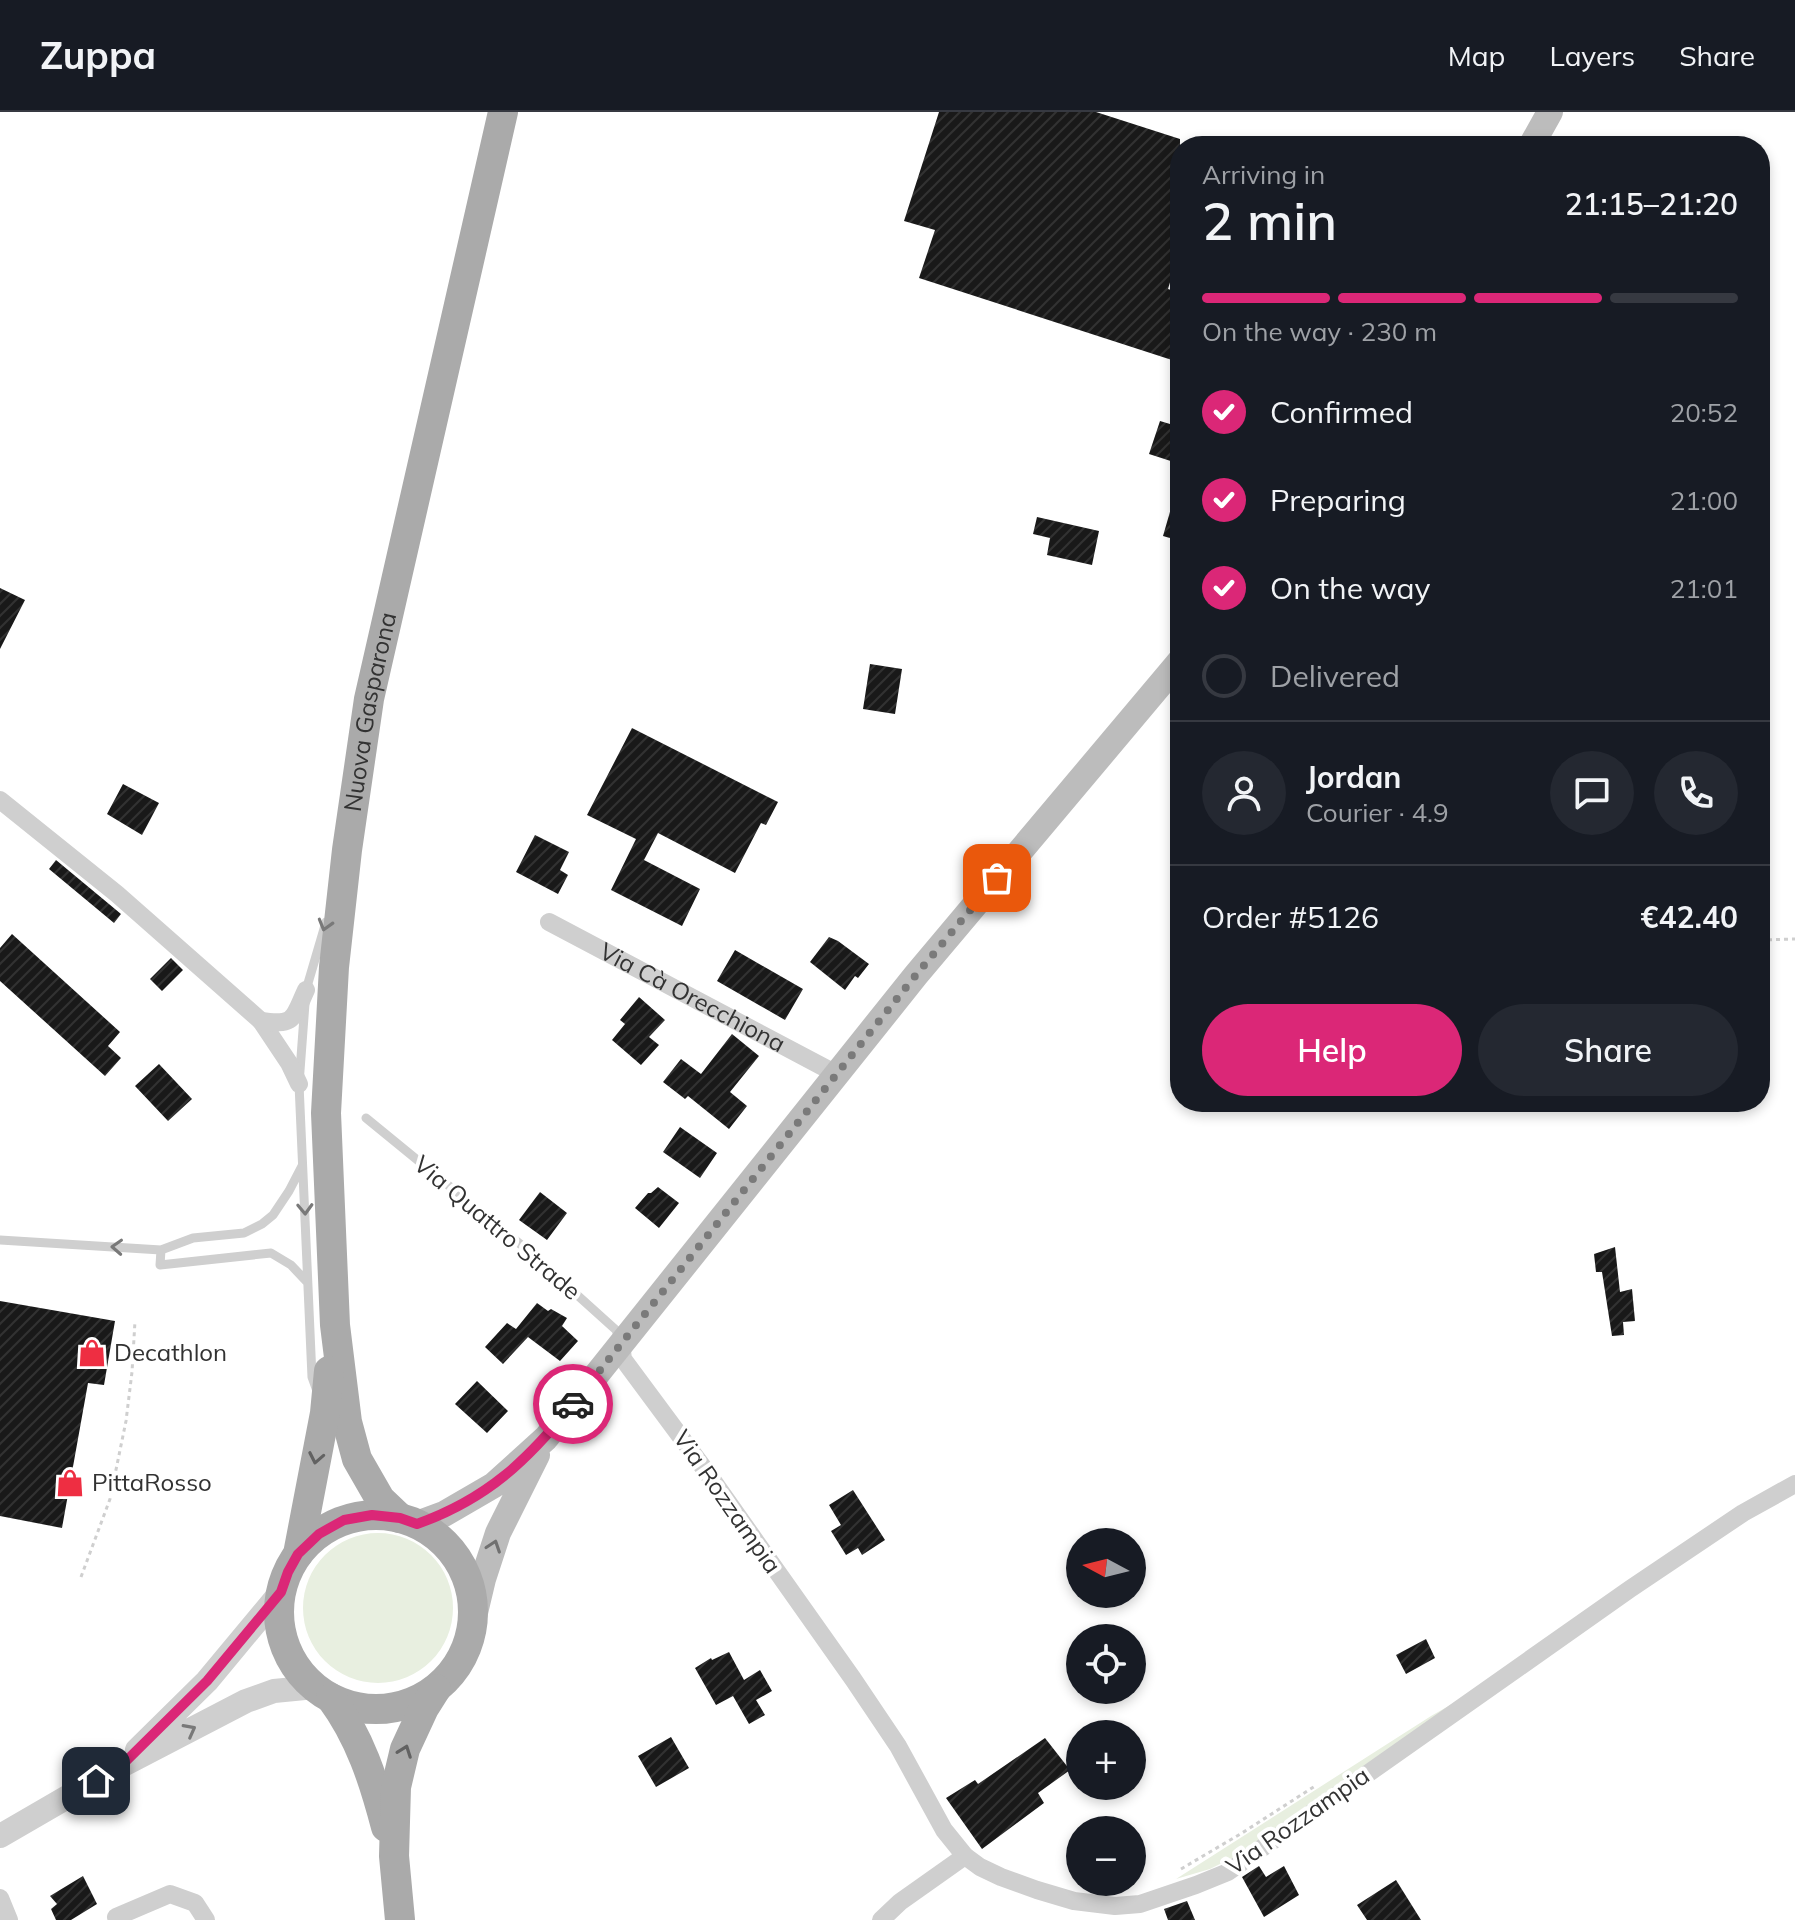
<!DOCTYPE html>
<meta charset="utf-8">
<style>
:root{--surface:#171b24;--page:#242831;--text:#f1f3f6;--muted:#9ea1a6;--line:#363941;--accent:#db2777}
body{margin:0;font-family:Mulish,sans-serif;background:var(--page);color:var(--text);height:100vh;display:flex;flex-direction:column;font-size:30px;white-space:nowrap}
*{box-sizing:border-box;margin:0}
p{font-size:26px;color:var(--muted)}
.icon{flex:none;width:44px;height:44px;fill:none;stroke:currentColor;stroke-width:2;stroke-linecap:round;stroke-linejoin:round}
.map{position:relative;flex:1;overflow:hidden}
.details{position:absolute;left:1170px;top:24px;width:600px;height:976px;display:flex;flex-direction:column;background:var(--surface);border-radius:32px;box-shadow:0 4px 12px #0003}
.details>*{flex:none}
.needle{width:52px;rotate:277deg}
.fabs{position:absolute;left:1066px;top:1416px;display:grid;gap:16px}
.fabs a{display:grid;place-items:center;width:80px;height:80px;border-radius:50%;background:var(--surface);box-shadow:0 4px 12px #0003;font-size:40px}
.pin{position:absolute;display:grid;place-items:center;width:68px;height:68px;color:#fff;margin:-34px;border-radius:16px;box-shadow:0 4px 12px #0006}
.courier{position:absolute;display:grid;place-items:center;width:80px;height:80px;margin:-40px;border:6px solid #db2777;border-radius:50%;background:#fff;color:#222;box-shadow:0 2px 10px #0007}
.overview em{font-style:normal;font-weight:600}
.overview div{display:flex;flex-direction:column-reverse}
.overview{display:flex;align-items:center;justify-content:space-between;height:136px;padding:0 32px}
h1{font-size:52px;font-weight:600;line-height:60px}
.bar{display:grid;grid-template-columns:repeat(4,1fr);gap:12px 8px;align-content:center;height:96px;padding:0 32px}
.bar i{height:10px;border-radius:6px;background:var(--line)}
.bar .on{background:var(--accent)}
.bar p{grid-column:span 4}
.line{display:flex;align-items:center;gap:20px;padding:0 32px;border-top:2px solid var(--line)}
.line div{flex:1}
.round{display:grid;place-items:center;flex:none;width:84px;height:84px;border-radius:42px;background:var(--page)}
ol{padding:0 32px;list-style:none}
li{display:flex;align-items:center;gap:24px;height:88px}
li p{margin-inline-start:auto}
li .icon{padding:8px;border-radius:50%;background:var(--accent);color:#fff;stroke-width:4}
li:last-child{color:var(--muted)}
li i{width:44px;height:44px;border:4px solid var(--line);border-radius:50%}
.cta{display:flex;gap:16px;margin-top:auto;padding:16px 32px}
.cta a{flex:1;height:92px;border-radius:48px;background:var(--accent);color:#fff;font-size:32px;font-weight:600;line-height:92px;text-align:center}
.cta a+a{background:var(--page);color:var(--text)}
header{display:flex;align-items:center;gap:48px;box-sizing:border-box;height:112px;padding:0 40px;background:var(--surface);border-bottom:2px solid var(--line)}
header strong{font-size:38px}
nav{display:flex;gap:44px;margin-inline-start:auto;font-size:28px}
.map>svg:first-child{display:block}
</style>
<header>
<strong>Zuppa</strong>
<nav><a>Map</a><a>Layers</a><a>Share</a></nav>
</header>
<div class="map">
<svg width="1795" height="1808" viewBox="0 0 1795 1808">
<defs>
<pattern id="building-hatch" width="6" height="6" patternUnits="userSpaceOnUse" patternTransform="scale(2)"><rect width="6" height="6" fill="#191919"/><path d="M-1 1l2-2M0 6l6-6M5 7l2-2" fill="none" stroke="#323232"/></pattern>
</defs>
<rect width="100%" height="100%" fill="#fff"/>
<!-- grass -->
<path fill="#e8efe0" d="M303 1496a75 75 0 1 1 150 0a75 75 0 1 1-150 0Z
M1482,1575L1246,1739L1210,1757L1176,1767L1431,1604Z"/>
<!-- building -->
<path fill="url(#building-hatch)" d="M939,0H1096L1180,27V137L1168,177L1180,181V235L1175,249L919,166L935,118L904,109Z
M1160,309L1180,315V352L1149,342Z
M1176,379H1180V429L1163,424Z
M1037,405L1099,419L1092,453L1047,443L1050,426L1033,422Z
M0,476L25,488L0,537Z
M870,552L902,557L895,602L863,597Z
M632,616L778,690L766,713L761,711L735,761L658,721L644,748L700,777L682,814L611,778L636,727L587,703Z
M123,672L159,691L142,723L107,702Z
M535,723L569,740L560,758L568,763L558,782L516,760Z
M56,748L121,802L114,811L49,757Z
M12,822L120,920L108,934L121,946L105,964L0,869V836Z
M829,825L838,829L869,852L858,866L855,864L845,878L810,850Z
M735,838L803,877L785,908L717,869Z
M171,846L183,858L162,879L150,867Z
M639,885L665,908L649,925L659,933L641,953L612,928L625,912L620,908Z
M732,922L759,944L730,980L747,994L729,1017L688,984L685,987L663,970L681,947L701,962Z
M159,952L192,987L168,1009L135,974Z
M680,1015L717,1041L700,1066L663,1040Z
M658,1075L679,1091L659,1116L635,1096L648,1081H651Z
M540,1080L567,1101L547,1128L519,1108Z
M1615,1135L1620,1180L1632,1177L1635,1209L1623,1210L1624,1223L1612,1224L1602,1160H1596L1594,1142Z
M0,1189L115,1209L104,1273L88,1271L62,1416L0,1404Z
M537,1191L548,1199L551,1197L567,1206L562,1214L578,1229L560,1249L528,1225L503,1252L485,1235L507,1211L516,1217Z
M477,1269L508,1299L487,1321L455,1292Z
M853,1378L885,1428L862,1443L858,1436L846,1443L831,1419L841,1413L829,1393Z
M1426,1527L1435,1546L1406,1562L1396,1543Z
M729,1540L744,1568L760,1558L772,1579L756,1588L765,1603L749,1612L733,1584L716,1593L695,1556L711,1546L712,1548Z
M671,1625L689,1656L656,1675L638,1644Z
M1045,1626L1070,1658L1038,1681L1044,1691L982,1737L946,1686L975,1668L978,1672Z
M1259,1754L1266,1765L1284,1754L1299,1783L1264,1805L1242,1765Z
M83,1764L97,1792L71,1808H56L51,1797L57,1792L50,1784Z
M1396,1768L1421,1808H1367L1357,1793Z
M1187,1789L1195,1808H1168L1164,1797Z"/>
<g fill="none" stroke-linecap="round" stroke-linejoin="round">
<!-- path -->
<path stroke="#cfcfcf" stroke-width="3" stroke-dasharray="4 4" stroke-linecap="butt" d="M1172,527L1180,517
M1760,828L1795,827
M81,1465L110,1387L126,1309L132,1260L135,1209
M1181,1757L1242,1721L1315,1674"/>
<!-- service -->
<path stroke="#cfcfcf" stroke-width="9" d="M366,1006L525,1136L616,1218L620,1229
M0,1128L161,1138L193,1126L244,1121L262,1112L273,1103L289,1079L302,1054
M161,1138L160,1153L271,1141L291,1153L307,1170
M317,1279L312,1265L299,972L306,878L326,810"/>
<!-- minor -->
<g stroke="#cfcfcf" stroke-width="18">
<path d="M0,688L117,782L261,909L289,951L299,972"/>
<path id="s1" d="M549,810L827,957L833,967"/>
<path d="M261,909C296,914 293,906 306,878"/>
<path d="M621,1232L623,1247L706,1359L853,1567L898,1634L944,1718L965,1744L980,1755L1001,1765L1037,1778L1074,1789L1115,1794L1140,1792L1196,1773L1228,1760L1630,1477L1743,1401L1795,1372"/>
<path d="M0,1786L9,1808"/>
<path d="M116,1805L170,1782L195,1791L206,1808"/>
<path d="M881,1808L900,1790L965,1744"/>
</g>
<!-- tertiary -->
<path stroke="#cfcfcf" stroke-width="24" d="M137,1638L207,1569L281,1480
M0,1724L121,1654L246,1589L274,1579L315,1575"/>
<!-- secondary -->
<path stroke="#bcbcbc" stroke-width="26" d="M1531,34L1550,0
M417,1412L444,1402L494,1373L546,1326L916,863L1180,549
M473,1509L483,1467L498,1421L537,1343"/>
<!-- primary -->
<g stroke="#aaa" stroke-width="30">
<circle cx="376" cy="1500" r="97"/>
<path id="s2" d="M400,1406L380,1387L357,1347L347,1310L335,1213L326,1001L334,855L347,738L369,587L503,0"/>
<path d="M298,1442L325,1301L329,1259"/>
<path d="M331,1586C360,1625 374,1669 386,1715"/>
<path d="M400,1808L394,1744L396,1675L405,1637L424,1596L436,1577"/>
</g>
</g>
<!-- one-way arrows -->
<defs><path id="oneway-chevron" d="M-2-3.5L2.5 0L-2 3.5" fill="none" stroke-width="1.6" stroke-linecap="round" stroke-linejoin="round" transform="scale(2)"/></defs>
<g stroke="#797979">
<use href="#oneway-chevron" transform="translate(325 813) rotate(106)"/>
<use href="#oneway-chevron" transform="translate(305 1097) rotate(88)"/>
<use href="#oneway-chevron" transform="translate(117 1135) rotate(-177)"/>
<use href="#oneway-chevron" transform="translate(190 1618) rotate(-28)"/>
</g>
<g stroke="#626262">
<use href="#oneway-chevron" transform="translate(316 1346) rotate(101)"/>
<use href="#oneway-chevron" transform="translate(405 1639) rotate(-70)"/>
</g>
<use stroke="#707070" href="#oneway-chevron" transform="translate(494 1434) rotate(-71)"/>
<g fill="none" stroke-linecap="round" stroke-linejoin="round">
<!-- done -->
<path stroke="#7a7a7a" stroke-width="8" stroke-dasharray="0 14.4" d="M573,1292L916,863L997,766"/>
<!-- route -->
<path stroke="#db2777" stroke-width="10" d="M96,1669L121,1654L207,1569L281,1480L288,1460L298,1442L319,1422L344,1408L372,1403L400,1406L417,1412C487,1387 527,1349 573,1292"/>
</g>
<!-- icons -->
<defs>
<symbol id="shop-bare" viewBox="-9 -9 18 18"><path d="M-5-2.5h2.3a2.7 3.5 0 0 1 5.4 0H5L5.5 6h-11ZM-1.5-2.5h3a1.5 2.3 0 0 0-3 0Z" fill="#ee2e42" stroke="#fff" stroke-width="2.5" paint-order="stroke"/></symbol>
</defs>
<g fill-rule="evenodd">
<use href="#shop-bare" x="72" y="1221" width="40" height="40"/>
<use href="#shop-bare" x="50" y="1351" width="40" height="40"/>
</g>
<g text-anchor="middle" stroke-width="8" stroke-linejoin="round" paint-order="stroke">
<!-- street labels -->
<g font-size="24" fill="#323232" stroke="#fff">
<text dy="8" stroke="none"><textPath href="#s2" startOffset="826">Nuova Gasparona</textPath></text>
<text dy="8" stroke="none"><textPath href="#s1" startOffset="162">Via Cà Orecchiona</textPath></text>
<text transform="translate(497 1116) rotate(40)" y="8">Via Quattro Strade</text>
<text transform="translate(727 1390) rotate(55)" y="8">Via Rozzampia</text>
<text transform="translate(1298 1709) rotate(-35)" y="8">Via Rozzampia</text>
</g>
<!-- poi labels -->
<g font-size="24" fill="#323232" stroke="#fff" text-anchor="start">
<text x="114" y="1249">Decathlon</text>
<text x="92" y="1379">PittaRosso</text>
</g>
</g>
</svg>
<div class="fabs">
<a><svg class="needle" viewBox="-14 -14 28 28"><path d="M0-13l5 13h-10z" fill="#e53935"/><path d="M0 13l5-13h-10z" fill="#9ea1a6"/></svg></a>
<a><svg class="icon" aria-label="locate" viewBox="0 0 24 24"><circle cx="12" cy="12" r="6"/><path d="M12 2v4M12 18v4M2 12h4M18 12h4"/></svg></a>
<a>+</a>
<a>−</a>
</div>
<div class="pin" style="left:997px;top:766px;background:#ea580c"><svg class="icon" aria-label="bag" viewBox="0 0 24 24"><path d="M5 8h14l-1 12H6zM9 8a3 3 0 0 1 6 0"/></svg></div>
<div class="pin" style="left:96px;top:1669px;background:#1f2937"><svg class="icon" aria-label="home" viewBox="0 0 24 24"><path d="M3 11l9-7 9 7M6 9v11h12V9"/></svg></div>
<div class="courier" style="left:573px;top:1292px"><svg class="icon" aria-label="car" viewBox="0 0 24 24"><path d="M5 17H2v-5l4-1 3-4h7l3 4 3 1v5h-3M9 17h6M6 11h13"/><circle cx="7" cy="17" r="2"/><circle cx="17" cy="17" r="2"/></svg></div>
<section class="details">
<div class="overview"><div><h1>2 min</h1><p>Arriving in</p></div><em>21:15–21:20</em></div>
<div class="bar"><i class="on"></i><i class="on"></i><i class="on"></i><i></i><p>On the way · 230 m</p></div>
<ol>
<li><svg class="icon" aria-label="check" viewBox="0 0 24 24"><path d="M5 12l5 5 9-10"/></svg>Confirmed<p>20:52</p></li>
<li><svg class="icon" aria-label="check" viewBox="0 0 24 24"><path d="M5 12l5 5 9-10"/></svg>Preparing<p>21:00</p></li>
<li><svg class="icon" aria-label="check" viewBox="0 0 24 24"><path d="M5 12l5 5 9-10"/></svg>On the way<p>21:01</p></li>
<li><i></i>Delivered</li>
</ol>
<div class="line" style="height:144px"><a class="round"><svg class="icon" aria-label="person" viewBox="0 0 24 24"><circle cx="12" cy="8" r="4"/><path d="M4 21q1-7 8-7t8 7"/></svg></a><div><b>Jordan</b><p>Courier · 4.9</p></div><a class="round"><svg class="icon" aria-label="chat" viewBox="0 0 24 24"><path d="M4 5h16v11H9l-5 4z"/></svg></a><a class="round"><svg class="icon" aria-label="phone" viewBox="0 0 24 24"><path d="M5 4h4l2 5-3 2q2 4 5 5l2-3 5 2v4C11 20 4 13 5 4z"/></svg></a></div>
<div class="line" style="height:104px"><div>Order #5126</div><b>€42.40</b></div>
<div class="cta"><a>Help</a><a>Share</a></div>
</section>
</div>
